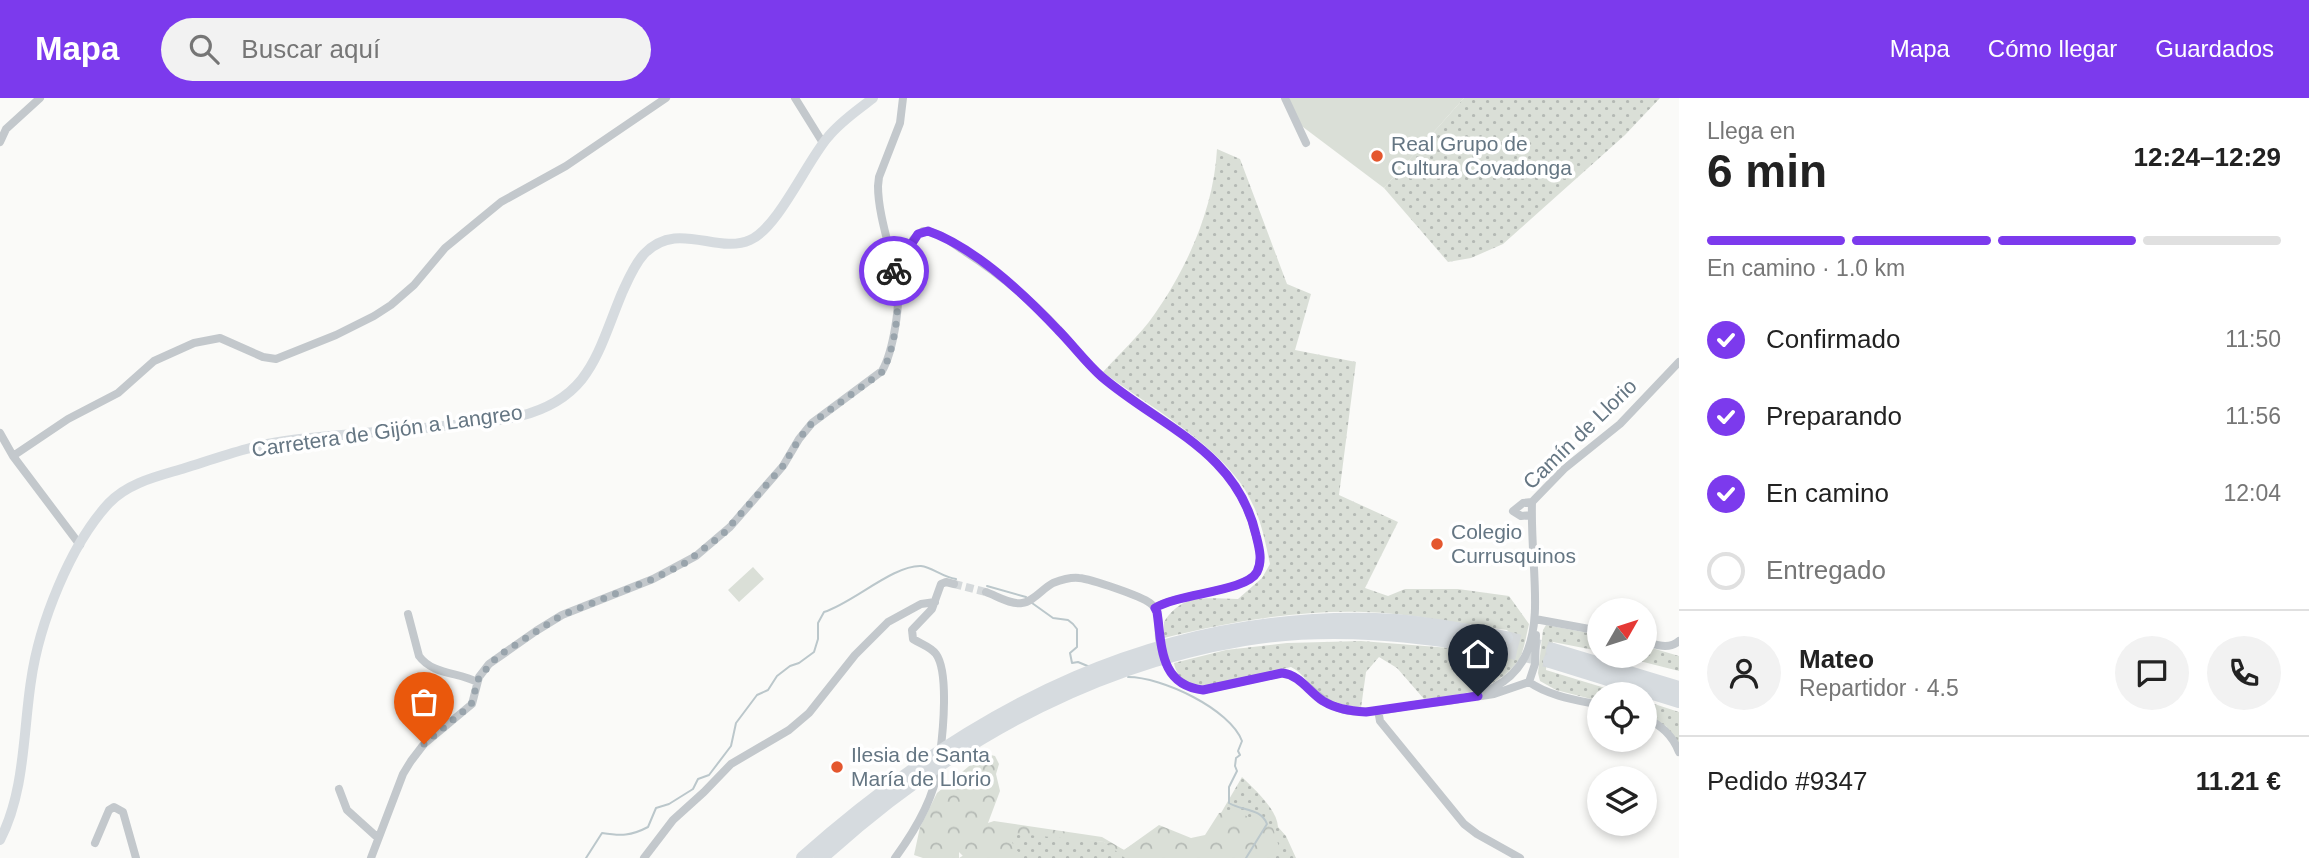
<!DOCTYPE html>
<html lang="es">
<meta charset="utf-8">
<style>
:root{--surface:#fff;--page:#f2f2f2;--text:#222;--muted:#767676;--line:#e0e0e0;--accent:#7c3aed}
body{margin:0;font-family:Helvetica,sans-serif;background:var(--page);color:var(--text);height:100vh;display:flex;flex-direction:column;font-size:26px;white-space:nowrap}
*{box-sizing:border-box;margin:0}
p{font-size:23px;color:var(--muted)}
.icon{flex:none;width:38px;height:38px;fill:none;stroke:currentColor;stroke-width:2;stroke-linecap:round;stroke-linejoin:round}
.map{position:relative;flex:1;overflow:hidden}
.side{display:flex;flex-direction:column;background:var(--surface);width:630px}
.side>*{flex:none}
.needle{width:46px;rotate:51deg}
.controls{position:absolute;left:1587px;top:500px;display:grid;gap:14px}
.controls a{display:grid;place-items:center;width:70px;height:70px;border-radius:50%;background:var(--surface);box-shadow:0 4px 10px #0003;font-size:35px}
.pin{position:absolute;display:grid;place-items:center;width:60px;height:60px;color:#fff;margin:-72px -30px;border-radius:50% 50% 50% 0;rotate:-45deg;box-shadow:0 0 7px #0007}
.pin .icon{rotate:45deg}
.courier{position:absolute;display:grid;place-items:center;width:70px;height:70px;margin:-35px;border:5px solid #7c3aed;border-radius:50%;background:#fff;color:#222;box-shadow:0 2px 9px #0007}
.summary em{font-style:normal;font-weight:800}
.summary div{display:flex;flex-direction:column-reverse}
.summary{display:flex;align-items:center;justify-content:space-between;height:119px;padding:0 28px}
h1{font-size:46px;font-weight:800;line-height:52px}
.bar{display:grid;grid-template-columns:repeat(4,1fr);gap:10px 7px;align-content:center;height:84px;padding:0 28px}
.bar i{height:9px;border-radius:5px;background:var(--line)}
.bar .on{background:var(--accent)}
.bar p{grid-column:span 4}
.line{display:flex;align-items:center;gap:18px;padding:0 28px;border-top:2px solid var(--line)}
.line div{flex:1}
.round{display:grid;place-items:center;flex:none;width:74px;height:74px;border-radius:37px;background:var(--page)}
ol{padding:0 28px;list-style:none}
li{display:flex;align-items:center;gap:21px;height:77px}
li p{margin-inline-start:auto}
li .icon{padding:7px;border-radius:50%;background:var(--accent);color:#fff;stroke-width:4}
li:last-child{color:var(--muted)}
li i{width:38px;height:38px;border:4px solid var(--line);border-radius:50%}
header{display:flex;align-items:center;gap:42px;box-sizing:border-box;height:98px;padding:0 35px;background:var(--accent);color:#fff}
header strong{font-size:33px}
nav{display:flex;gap:38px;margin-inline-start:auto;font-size:24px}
.search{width:490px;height:63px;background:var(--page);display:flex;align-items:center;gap:18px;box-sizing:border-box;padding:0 24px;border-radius:38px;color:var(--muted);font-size:26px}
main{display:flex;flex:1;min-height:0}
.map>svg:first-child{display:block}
</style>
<header>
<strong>Mapa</strong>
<div class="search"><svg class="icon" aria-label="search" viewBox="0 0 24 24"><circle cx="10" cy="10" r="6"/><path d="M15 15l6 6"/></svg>Buscar aquí</div>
<nav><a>Mapa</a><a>Cómo llegar</a><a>Guardados</a></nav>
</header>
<main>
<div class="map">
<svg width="1679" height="760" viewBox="0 0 1679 760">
<defs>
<pattern id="grass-dots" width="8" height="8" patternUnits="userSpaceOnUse" patternTransform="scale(1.75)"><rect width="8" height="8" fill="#dadfd7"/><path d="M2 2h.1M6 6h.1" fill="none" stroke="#b4b9b4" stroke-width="1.8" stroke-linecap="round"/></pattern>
<pattern id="forest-crowns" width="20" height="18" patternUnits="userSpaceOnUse" patternTransform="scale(1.75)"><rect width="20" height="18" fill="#dadfd7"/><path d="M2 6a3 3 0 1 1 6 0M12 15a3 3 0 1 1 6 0" fill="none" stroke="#b4b9b4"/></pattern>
</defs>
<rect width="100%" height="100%" fill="#fafaf8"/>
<!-- grass -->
<path fill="url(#grass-dots)" d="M1464,0H1660L1625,37L1503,146L1471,160L1448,164L1384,90Z
M1217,51L1240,61L1287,186L1311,196L1295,252L1356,264L1339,397L1398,424L1365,490L1388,498L1405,491H1458L1509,498L1529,526C1526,538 1524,554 1518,563C1495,594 1458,598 1424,601L1397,570L1379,559L1366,574L1361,610C1342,608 1327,602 1313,589C1305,581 1301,574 1291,569C1270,574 1207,594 1189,586C1181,582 1175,573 1174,565L1226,552L1287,545L1361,543L1450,550L1501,558L1509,534L1507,532C1460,526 1410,515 1364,514C1297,512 1228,524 1164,540V524C1183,494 1206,501 1238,501L1262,480L1270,466C1266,447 1262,426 1254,409C1231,352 1150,310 1103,274C1120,255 1140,237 1154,217C1188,169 1214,109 1217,51Z
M1546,527L1599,537V553L1553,544L1547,561L1546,572L1628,597H1600L1599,603L1556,592L1540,583L1538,575L1543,532Z
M1645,548L1679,558V573L1620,558H1645Z
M1645,603L1679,614V646L1666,628L1645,616Z
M1242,679C1255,692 1277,711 1278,729L1286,738L1296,760H959L1008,731L1104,744L1124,752L1161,728L1190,744L1207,739Z"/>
<!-- forest -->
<path fill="url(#forest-crowns)" d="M987,656L995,658L999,666L996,676L1000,693L988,725L994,723L1102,739L1124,752L1159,727L1191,740L1205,737L1219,715C1237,711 1257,722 1273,730L1280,752L1273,760H1125L1104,744L1009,735L1014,749L1024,760H965L959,754V760H923L914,757L920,729L937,695L981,658Z"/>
<!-- pitch -->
<path fill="#dadfd7" d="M1289,0H1464L1384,90L1299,26Z
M753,469L764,481L739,504L728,492Z"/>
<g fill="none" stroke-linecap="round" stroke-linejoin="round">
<!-- stream -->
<path stroke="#bbc7cb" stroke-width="2" d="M987,488L1026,499
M1032,505L1053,520L1068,522L1073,526L1077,531V549L1070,555L1072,565L1078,564L1090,569
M1128,579C1162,579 1230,611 1242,643L1238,653L1240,657L1236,660L1235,668L1237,673L1229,689V705C1242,713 1261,710 1267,726L1246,760
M586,760L602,735C621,738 631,738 648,729L656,710L669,706L693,691L698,681L709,677L731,648L736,625L757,597L768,592L777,578L790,568L799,565L814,554L818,541V525L824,514C853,505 893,467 921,468C932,469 942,479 956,481"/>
<!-- street-tunnel -->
<path stroke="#d5d9db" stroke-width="8" stroke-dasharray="8 4" stroke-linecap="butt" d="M954,486L986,494"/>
<!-- highway-tunnel -->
<path stroke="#d5d9db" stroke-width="14" stroke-dasharray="14 7" stroke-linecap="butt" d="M1506,540L1553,552
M1503,552L1550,563"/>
<!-- street -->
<path stroke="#c3c8cc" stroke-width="8" d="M795,0L823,45
M1285,0L1306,45
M0,44L6,31L40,0
M892,168C907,159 908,141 923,133C937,133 950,143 961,151C997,174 1030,201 1059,232C1073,247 1086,266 1102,279C1162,328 1237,353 1256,438C1259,449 1263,462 1257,474C1246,494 1179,495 1155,510
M0,335L13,358L80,447
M13,358L68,321L118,295L154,263L194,245L220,240L263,259L276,261L336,237L374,218L391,207L414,187L445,150L501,104L566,68L666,0
M1531,417L1521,418L1513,413L1523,405L1532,404
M986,494C997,498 1011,507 1022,505C1033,504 1043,490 1053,485C1061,482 1071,479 1079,480C1091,481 1141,498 1150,505C1161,513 1158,527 1159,540C1162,566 1175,589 1203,592L1282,575C1306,578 1318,606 1345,612C1373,618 1402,607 1430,605C1569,594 1529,504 1532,404L1564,371L1620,326L1679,264
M408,516L419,558C433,577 458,574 477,584
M1535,521L1600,533
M1645,544C1657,547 1669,552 1679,543
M1529,584C1549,598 1576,602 1600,607
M1481,598L1494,596L1529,584L1535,566L1536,537
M1378,612L1380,623L1464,726L1477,736L1520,760
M1645,619C1661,628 1672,636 1679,654
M940,656C943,634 949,574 936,556C931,549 921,546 913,541L912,532L932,511L941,486L946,484L954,486
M339,691L347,712L378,740
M95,745L109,712L114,709L123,714L136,760
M371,760L403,676L411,663L424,646L472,606L479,579L489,566L536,533L562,517L653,481L696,458L730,429L783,368L799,341L812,325L882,273C893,254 901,206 897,184C892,155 878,118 878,88L879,79L900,25L903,0
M644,760L673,722L704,694L731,666L789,632L809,615L855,557L888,524L921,506L935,504
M895,760C914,734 934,702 938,669"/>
<!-- secondary -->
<path stroke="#d6dbdf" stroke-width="10" d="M0,742C25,694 23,635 31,583C39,526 70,447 109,405C129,384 159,378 185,370C220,359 256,346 292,342C349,335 405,333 462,326C481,324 501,323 520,318C591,300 597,255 622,195C628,182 634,167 644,156C677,121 717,157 750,142C778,130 807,63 828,39C841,23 858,12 873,0"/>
<!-- highway -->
<path stroke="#d6dbdf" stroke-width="14" d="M1553,552L1679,590
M1550,563L1679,603
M803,760C973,609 1163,510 1396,523C1433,526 1470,533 1506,540
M821,760C941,651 1083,568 1244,541C1330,527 1418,536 1503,552"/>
</g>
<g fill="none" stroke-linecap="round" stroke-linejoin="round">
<!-- done -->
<path stroke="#99a4ac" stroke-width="7" stroke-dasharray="0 12.6" d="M424,646L471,607L479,579L498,558L562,517L653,481L685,465L723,436L783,368L799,341L812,325L882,274C896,250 902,199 894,173"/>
<!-- route -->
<path stroke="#7c3aed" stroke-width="9" d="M894,173L892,168L903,159L918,136L928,133C974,149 1025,197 1058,232C1073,247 1086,265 1102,279C1161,329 1237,353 1256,437C1259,449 1263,462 1257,474C1246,494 1179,495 1155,510L1157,514C1162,547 1159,587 1203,592L1282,575C1300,577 1308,593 1323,603C1336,611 1350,613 1366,614L1478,598"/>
</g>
<!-- markers -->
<g fill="#e4572e" stroke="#fff" stroke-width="2.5">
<circle cx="1377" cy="58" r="7"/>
<circle cx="1437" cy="446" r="7"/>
<circle cx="837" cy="669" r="7"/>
</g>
<g text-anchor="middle" stroke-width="7" stroke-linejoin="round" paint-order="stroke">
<!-- poi labels -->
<g font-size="21" fill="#657683" stroke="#fff" text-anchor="start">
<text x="1391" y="53">Real Grupo de<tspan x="1391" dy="24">Cultura Covadonga</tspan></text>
<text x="1451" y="441">Colegio<tspan x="1451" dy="24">Currusquinos</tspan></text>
<text x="851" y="664">Ilesia de Santa<tspan x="851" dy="24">María de Llorio</tspan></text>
</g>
<!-- street labels -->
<g font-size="21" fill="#657683" stroke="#fff">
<text transform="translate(387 333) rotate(-8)" y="7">Carretera de Gijón a Langreo</text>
<text transform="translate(1580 336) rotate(-44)" y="7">Camín de Llorio</text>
</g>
</g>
</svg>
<div class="controls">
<a><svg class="needle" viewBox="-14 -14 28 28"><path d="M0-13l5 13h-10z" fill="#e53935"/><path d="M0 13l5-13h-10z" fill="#767676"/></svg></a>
<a><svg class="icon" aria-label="locate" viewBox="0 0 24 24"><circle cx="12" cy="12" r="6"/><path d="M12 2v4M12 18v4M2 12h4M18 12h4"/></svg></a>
<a><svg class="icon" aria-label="layers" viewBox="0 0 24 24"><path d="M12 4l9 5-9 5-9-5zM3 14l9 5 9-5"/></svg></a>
</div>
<div class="pin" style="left:424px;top:646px;background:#ea580c"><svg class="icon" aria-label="bag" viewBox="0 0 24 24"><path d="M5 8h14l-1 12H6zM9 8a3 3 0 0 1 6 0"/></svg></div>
<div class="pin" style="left:1478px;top:598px;background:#1f2937"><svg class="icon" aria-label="home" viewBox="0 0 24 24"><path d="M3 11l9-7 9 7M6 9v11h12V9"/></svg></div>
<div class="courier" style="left:894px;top:173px"><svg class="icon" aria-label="bike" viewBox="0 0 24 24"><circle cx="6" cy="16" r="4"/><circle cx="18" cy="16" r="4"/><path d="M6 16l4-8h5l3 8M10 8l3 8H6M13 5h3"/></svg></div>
</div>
<section class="side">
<div class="summary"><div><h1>6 min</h1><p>Llega en</p></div><em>12:24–12:29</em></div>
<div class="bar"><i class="on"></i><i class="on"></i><i class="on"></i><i></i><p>En camino · 1.0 km</p></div>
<ol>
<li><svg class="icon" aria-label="check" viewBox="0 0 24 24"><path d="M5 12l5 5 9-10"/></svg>Confirmado<p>11:50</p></li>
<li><svg class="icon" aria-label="check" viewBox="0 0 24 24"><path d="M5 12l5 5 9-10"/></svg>Preparando<p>11:56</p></li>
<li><svg class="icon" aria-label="check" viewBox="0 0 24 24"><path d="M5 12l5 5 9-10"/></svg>En camino<p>12:04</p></li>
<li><i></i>Entregado</li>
</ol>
<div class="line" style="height:126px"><a class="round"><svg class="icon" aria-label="person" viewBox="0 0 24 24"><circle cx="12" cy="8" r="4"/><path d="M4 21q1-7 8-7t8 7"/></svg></a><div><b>Mateo</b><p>Repartidor · 4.5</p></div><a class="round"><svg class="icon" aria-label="chat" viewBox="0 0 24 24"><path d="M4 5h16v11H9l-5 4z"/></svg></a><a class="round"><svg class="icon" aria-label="phone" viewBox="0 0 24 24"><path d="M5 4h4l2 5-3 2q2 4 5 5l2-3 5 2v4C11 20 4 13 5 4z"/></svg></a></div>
<div class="line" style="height:91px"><div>Pedido #9347</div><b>11.21 €</b></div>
</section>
</main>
